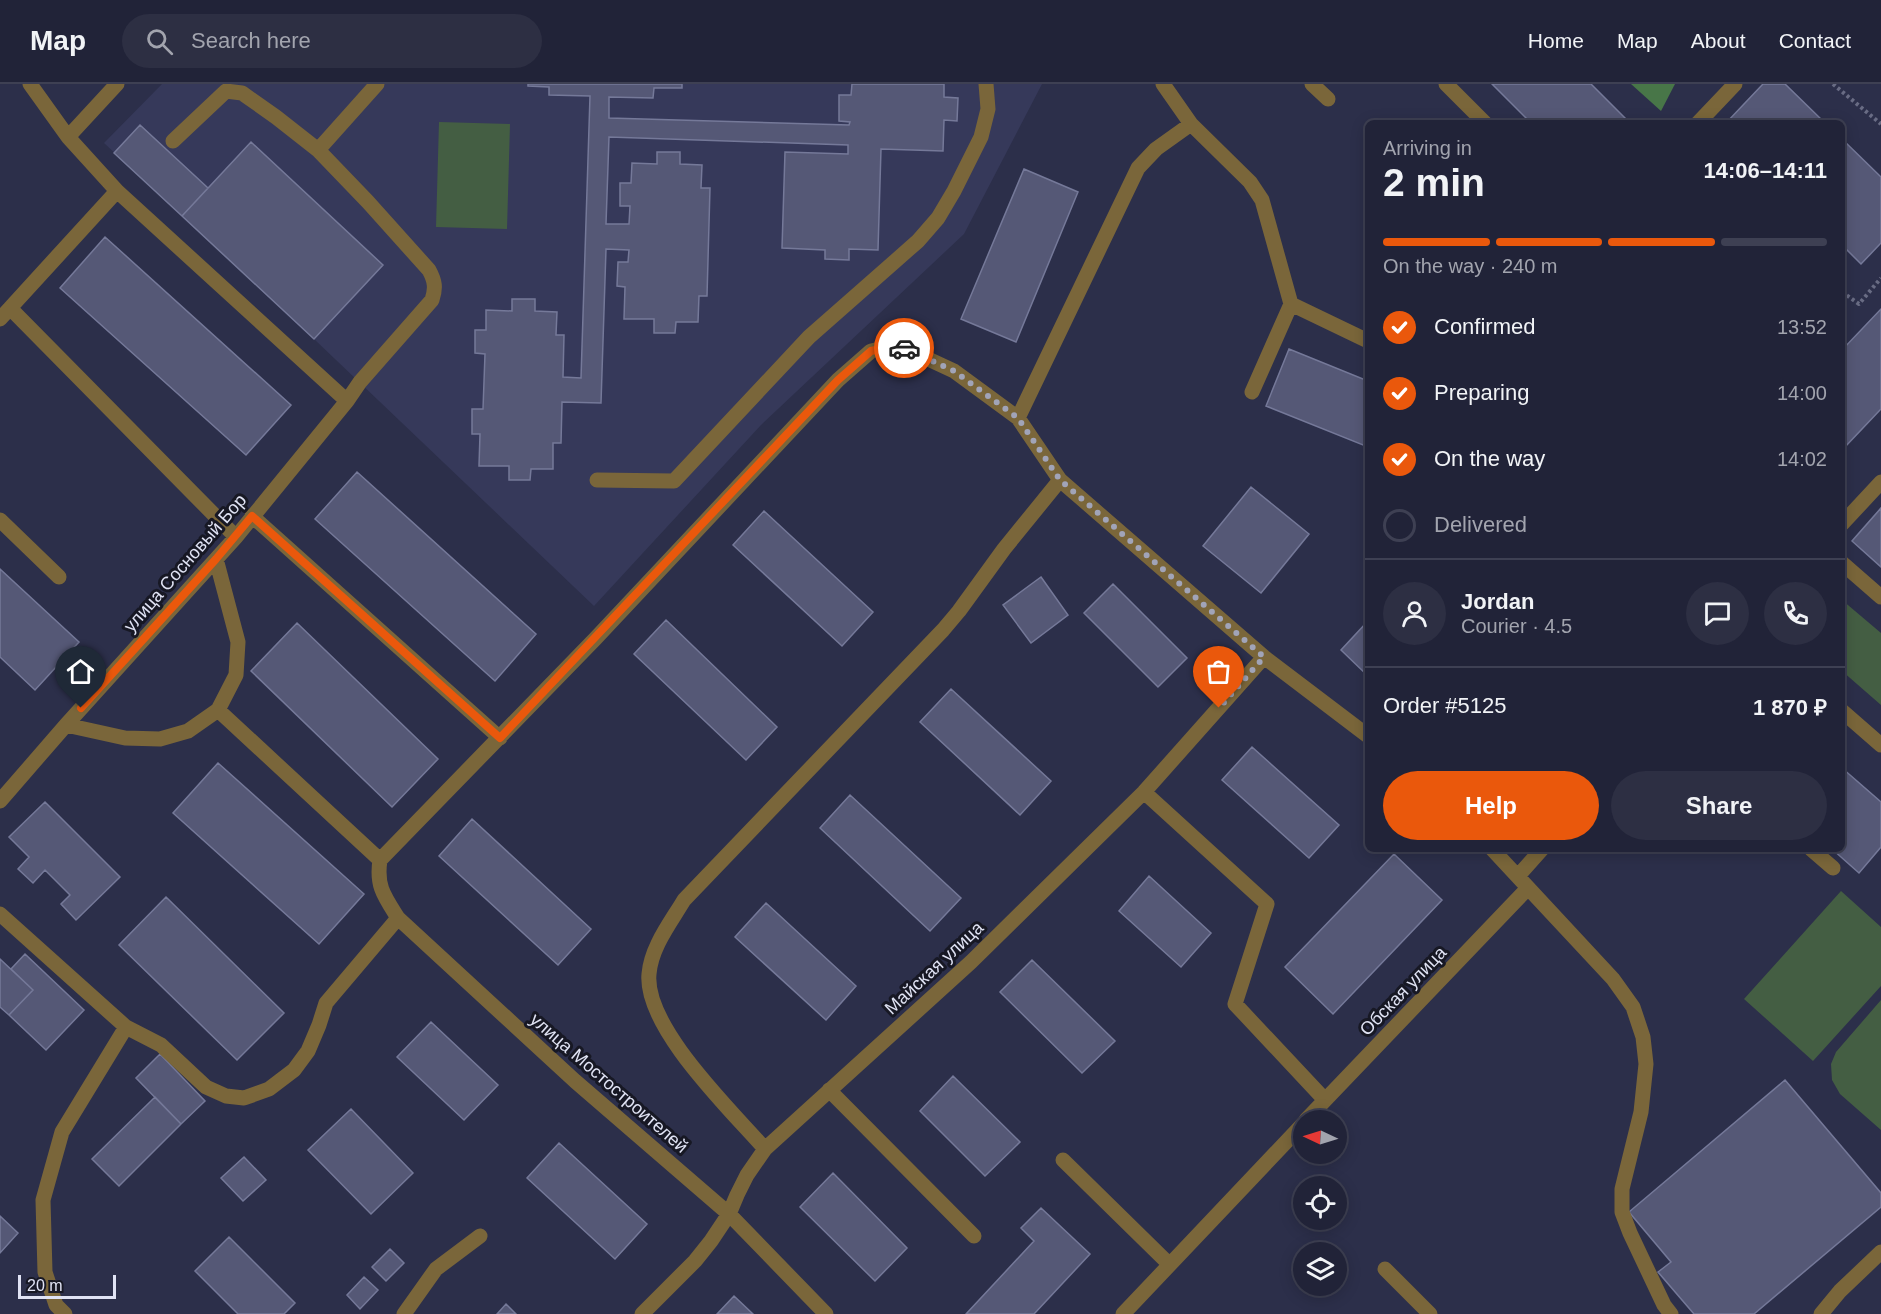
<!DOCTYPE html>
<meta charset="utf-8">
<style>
:root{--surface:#212338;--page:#2d2f43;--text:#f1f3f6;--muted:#a2a4ae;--line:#3e4053;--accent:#ea580c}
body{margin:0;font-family:Arial,sans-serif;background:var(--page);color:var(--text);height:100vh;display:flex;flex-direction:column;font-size:22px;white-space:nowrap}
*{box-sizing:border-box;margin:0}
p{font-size:20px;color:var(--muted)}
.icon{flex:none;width:33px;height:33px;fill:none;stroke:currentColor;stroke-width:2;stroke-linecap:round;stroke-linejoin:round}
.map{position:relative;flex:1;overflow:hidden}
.drawer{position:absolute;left:1365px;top:36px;width:480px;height:732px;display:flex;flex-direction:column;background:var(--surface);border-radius:9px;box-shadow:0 3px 15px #0003,0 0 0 2px var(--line)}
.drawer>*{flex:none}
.needle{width:39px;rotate:274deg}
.buttons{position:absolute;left:1293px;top:1026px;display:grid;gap:12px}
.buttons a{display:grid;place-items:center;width:54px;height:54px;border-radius:50%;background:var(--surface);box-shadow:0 3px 15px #0003,0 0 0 2px var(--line);font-size:30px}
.scale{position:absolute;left:18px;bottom:15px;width:98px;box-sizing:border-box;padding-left:6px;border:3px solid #e0e3f4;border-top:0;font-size:16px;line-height:21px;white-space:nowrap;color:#e0e3f4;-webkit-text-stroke:4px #171824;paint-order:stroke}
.pin{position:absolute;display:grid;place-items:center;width:51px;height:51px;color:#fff;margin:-62px -26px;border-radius:50% 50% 50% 0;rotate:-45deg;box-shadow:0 0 6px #0007}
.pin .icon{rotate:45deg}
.courier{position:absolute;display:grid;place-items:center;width:60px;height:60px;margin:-30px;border:4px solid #ea580c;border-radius:50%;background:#fff;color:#222;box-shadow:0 2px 8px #0007}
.head em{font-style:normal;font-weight:700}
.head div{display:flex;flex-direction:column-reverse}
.head{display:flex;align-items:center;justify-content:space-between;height:102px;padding:0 18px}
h1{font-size:39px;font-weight:700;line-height:45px}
.bar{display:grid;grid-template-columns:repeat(4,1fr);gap:9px 6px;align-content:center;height:72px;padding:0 18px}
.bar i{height:8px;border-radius:4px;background:var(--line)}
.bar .on{background:var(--accent)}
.bar p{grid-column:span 4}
.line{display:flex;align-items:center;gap:15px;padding:0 18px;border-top:2px solid var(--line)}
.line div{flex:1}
.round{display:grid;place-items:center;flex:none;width:63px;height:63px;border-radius:32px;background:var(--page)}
ol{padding:0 18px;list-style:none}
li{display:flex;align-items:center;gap:18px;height:66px}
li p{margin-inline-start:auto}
li .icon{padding:6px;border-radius:50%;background:var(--accent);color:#fff;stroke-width:4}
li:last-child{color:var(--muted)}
li i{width:33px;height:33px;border:3px solid var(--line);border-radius:50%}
.primary-button{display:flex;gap:12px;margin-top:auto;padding:12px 18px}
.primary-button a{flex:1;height:69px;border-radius:36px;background:var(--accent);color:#fff;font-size:24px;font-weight:700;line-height:69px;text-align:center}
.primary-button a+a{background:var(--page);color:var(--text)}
header{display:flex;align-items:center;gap:36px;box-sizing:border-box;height:84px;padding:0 30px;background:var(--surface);border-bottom:2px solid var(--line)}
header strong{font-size:28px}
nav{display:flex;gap:33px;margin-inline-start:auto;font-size:21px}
.search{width:420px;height:54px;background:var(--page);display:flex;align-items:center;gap:15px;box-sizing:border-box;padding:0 21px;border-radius:33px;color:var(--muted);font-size:22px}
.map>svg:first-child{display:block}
</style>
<header>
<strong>Map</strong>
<div class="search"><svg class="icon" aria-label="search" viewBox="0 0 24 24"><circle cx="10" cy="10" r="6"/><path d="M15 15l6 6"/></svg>Search here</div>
<nav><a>Home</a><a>Map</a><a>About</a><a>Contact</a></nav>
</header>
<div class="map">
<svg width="1881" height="1230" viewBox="0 0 1881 1230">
<rect width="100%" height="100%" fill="#2c2f4a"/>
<!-- built -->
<path fill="#36395a" d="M162,0H1042L964,150L761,341L594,522L314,255L104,59Z"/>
<!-- green -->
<path fill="#445e43" d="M439,38L510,40L507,145L436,143Z
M1842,516L1881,549V621L1842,587Z
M1841,807L1881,843V902L1813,977L1744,915Z
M1881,916V1046L1840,1010L1832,996L1831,980L1836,968Z"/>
<!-- forest -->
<path fill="#487648" d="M1631,0H1675L1661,27Z"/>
<!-- building -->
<path fill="#555876" stroke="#757999" stroke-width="1.5" d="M528,0H682V4H654L653,14L609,13V34L849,41L850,38L839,37V11H851L852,0H944V13L958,14L957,37L944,36L943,67L881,65L878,166L849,165V176L825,175V166L782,164L785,68L848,70V61L609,53L606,140H629L630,122H620V99H631L632,79L657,80V68H680V80L702,81L701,104H710L707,212H699L698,238H676L675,249H654V235H624L625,203L617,202L618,178H628L629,166L606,165L601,319L562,318L561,359H553V385H531L530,396H509V382H479L480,350H472V325H483L485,270L475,269V246H486V226L512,227V215H535V227L557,228L556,251H564L563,293L581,294L590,12L549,11V3L528,2Z
M1492,0H1591L1630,39H1531Z
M1763,0H1785L1825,39H1726Z
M140,41L208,104L182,132L114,69Z
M1842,55L1881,93V159L1861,180L1842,161Z
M251,58L383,181L314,255L182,132Z
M1024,85L1078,108L1016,258L961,235Z
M105,153L291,321L246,371L60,204Z
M1881,225V325L1842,366V266Z
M1289,265L1368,297V363L1266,322Z
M357,388L536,550L495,597L315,435Z
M1251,403L1309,450L1261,509L1203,462Z
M1881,424V483L1852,457Z
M764,427L873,528L842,562L733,461Z
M0,485L79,558L35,606L0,573Z
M1041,493L1068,531L1031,559L1003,521Z
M1113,500L1187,574L1158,603L1084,529Z
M666,536L777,643L746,676L634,570Z
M1368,537V592L1341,566Z
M297,539L438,675L392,723L251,587Z
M951,605L1051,697L1020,731L920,638Z
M1252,663L1339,741L1309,774L1222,696Z
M218,679L364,810L319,860L173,729Z
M1842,684L1881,718V763L1859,789L1832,765H1842Z
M850,711L961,814L930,847L820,744Z
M45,718L120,793L76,836L61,820L70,811L45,786L33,799L18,785L29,773L9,753Z
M472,735L591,845L558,881L439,772Z
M1394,770L1442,816L1333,930L1285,883Z
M1149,792L1211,849L1181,883L1119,827Z
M166,813L284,929L237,976L119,861Z
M766,819L856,902L826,936L735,853Z
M25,870L84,926L46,966L9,931L33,906L11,885Z
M0,875L33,906L9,931L0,923Z
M1032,876L1115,957L1082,989L1000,908Z
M431,938L498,1001L464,1036L397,973Z
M160,970L205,1017L181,1040L136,994Z
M953,992L1020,1058L985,1092L920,1027Z
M1785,996L1881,1109V1123L1754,1230H1694L1658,1188L1671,1178L1629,1128Z
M155,1013L181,1040L119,1102L92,1075Z
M351,1025L413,1089L371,1130L308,1066Z
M559,1059L647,1140L615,1175L527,1094Z
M244,1073L266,1096L243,1117L221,1094Z
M833,1089L907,1164L875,1197L800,1123Z
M1041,1124L1090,1170L1034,1230H966L1034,1157L1021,1144Z
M0,1132L18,1149L0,1169Z
M229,1153L295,1219L284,1230H238L195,1187Z
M390,1165L404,1179L386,1197L372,1183Z
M364,1193L378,1206L360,1225L347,1211Z
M734,1212L753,1230H717Z
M506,1220L516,1230H497Z"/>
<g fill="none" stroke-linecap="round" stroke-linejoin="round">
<!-- path -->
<path stroke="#696c84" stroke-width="4" stroke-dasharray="3 3" stroke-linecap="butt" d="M1833,0L1881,40
M1842,208L1859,220L1881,194"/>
<!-- minor -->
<path stroke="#7a663a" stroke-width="15" d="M30,0L68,53L117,107L347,317
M1163,0L1191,40L1250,98L1262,116L1291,220L1368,257
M1312,0L1328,15
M1446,0L1485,39
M1698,39L1735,0
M68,53L117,0
M318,66L377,0
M10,224L236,453
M0,235L117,107
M1252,308L1291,220
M1018,334L1138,84L1156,65L1191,40
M597,396L674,397L809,253L918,157L938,134L954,107L981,53L988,25L986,0
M252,432L500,654
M0,436L59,493
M1842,440L1881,398
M1842,479L1881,513
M218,626L380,776
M1842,627L1881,661
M66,641L125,654L160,655L188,647L218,626L236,591L238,558L216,475
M1144,708L1267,820L1235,920L1325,1016
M0,717L66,641L236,453L347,317L360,298L432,216C436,204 435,197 429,186L368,118L318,66L276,33L242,9L226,7L173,57
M1492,765L1613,895L1633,923L1643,953L1646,980L1641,1028L1622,1105V1128L1630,1149L1664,1221L1671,1230
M1811,765L1833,784
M1518,792L1542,765
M0,830L126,943L161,961L206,1003L226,1012L244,1014L269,1005L294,986L308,967L319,941L326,919L398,834
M829,1006L974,1152
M1306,1036L1528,804
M765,1065C731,1026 644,943 649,890C651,863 671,838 684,816L943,546L959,527L1004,465L1060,396
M1063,1076L1169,1180
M1385,1185L1430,1230
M65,1230L56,1221L45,1188L43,1116L62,1048L126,943
M404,1230L436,1185L480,1152
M642,1230L695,1177L711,1157L729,1130L737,1111L747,1091L765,1065L971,878L1144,708L1264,573
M826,1230L729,1130L575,997L398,834C384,812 376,802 380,776L595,555L838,296L871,267L898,261L954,287L1018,334L1060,396L1264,573L1368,652
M1123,1230L1304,1039
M1821,1230L1840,1207L1881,1168"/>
</g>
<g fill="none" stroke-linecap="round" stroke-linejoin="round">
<!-- done -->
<path stroke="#a1a4b8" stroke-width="6" stroke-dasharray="0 10.8" d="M904,264L954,287L1018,334L1060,396L1264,573L1219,624"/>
<!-- route -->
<path stroke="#ea580c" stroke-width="8" d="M81,624L216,475L252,432L500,654L838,296L871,267L898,261L904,264"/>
</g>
<g text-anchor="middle" stroke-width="6" stroke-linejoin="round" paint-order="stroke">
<!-- street labels -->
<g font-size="18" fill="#e0e3f4" stroke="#171824">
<text transform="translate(185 479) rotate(-49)" y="6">улица Сосновый Бор</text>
<text transform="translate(934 884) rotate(-43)" y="6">Майская улица</text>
<text transform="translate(1403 907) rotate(-46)" y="6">Обская улица</text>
<text transform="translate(609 999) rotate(41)" y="6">улица Мостостроителей</text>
</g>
</g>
</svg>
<div class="buttons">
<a><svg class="needle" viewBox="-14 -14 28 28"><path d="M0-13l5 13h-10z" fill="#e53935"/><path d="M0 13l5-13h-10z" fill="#a2a4ae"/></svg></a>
<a><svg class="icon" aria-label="locate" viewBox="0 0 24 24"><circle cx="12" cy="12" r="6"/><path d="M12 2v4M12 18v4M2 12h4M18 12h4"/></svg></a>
<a><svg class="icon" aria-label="layers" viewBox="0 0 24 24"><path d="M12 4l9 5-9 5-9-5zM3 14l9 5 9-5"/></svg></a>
</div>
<div class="scale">20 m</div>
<div class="pin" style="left:1219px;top:624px;background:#ea580c"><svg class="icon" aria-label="bag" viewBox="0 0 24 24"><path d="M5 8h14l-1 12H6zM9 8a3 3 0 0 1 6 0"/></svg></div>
<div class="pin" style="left:81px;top:624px;background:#1f2937"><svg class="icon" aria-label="home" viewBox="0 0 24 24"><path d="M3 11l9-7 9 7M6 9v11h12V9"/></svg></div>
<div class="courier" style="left:904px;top:264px"><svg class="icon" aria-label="car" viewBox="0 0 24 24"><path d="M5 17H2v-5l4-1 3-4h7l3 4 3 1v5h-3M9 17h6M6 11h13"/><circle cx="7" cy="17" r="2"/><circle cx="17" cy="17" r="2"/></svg></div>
<section class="drawer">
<div class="head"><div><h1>2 min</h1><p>Arriving in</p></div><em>14:06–14:11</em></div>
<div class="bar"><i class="on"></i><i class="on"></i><i class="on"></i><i></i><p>On the way · 240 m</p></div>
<ol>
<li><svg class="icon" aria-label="check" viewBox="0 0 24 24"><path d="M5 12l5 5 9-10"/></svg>Confirmed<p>13:52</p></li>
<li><svg class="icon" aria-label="check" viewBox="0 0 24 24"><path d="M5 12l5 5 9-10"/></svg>Preparing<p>14:00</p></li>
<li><svg class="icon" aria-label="check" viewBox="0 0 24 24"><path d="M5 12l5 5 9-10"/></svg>On the way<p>14:02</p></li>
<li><i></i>Delivered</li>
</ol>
<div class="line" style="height:108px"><a class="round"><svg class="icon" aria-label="person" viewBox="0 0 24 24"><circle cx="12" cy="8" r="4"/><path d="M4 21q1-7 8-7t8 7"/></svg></a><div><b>Jordan</b><p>Courier · 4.5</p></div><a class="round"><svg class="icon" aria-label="chat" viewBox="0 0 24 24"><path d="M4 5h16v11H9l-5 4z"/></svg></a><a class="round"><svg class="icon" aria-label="phone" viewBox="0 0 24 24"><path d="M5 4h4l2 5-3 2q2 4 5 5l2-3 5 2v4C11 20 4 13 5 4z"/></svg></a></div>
<div class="line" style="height:78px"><div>Order #5125</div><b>1 870 ₽</b></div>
<div class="primary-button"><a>Help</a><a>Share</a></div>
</section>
</div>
